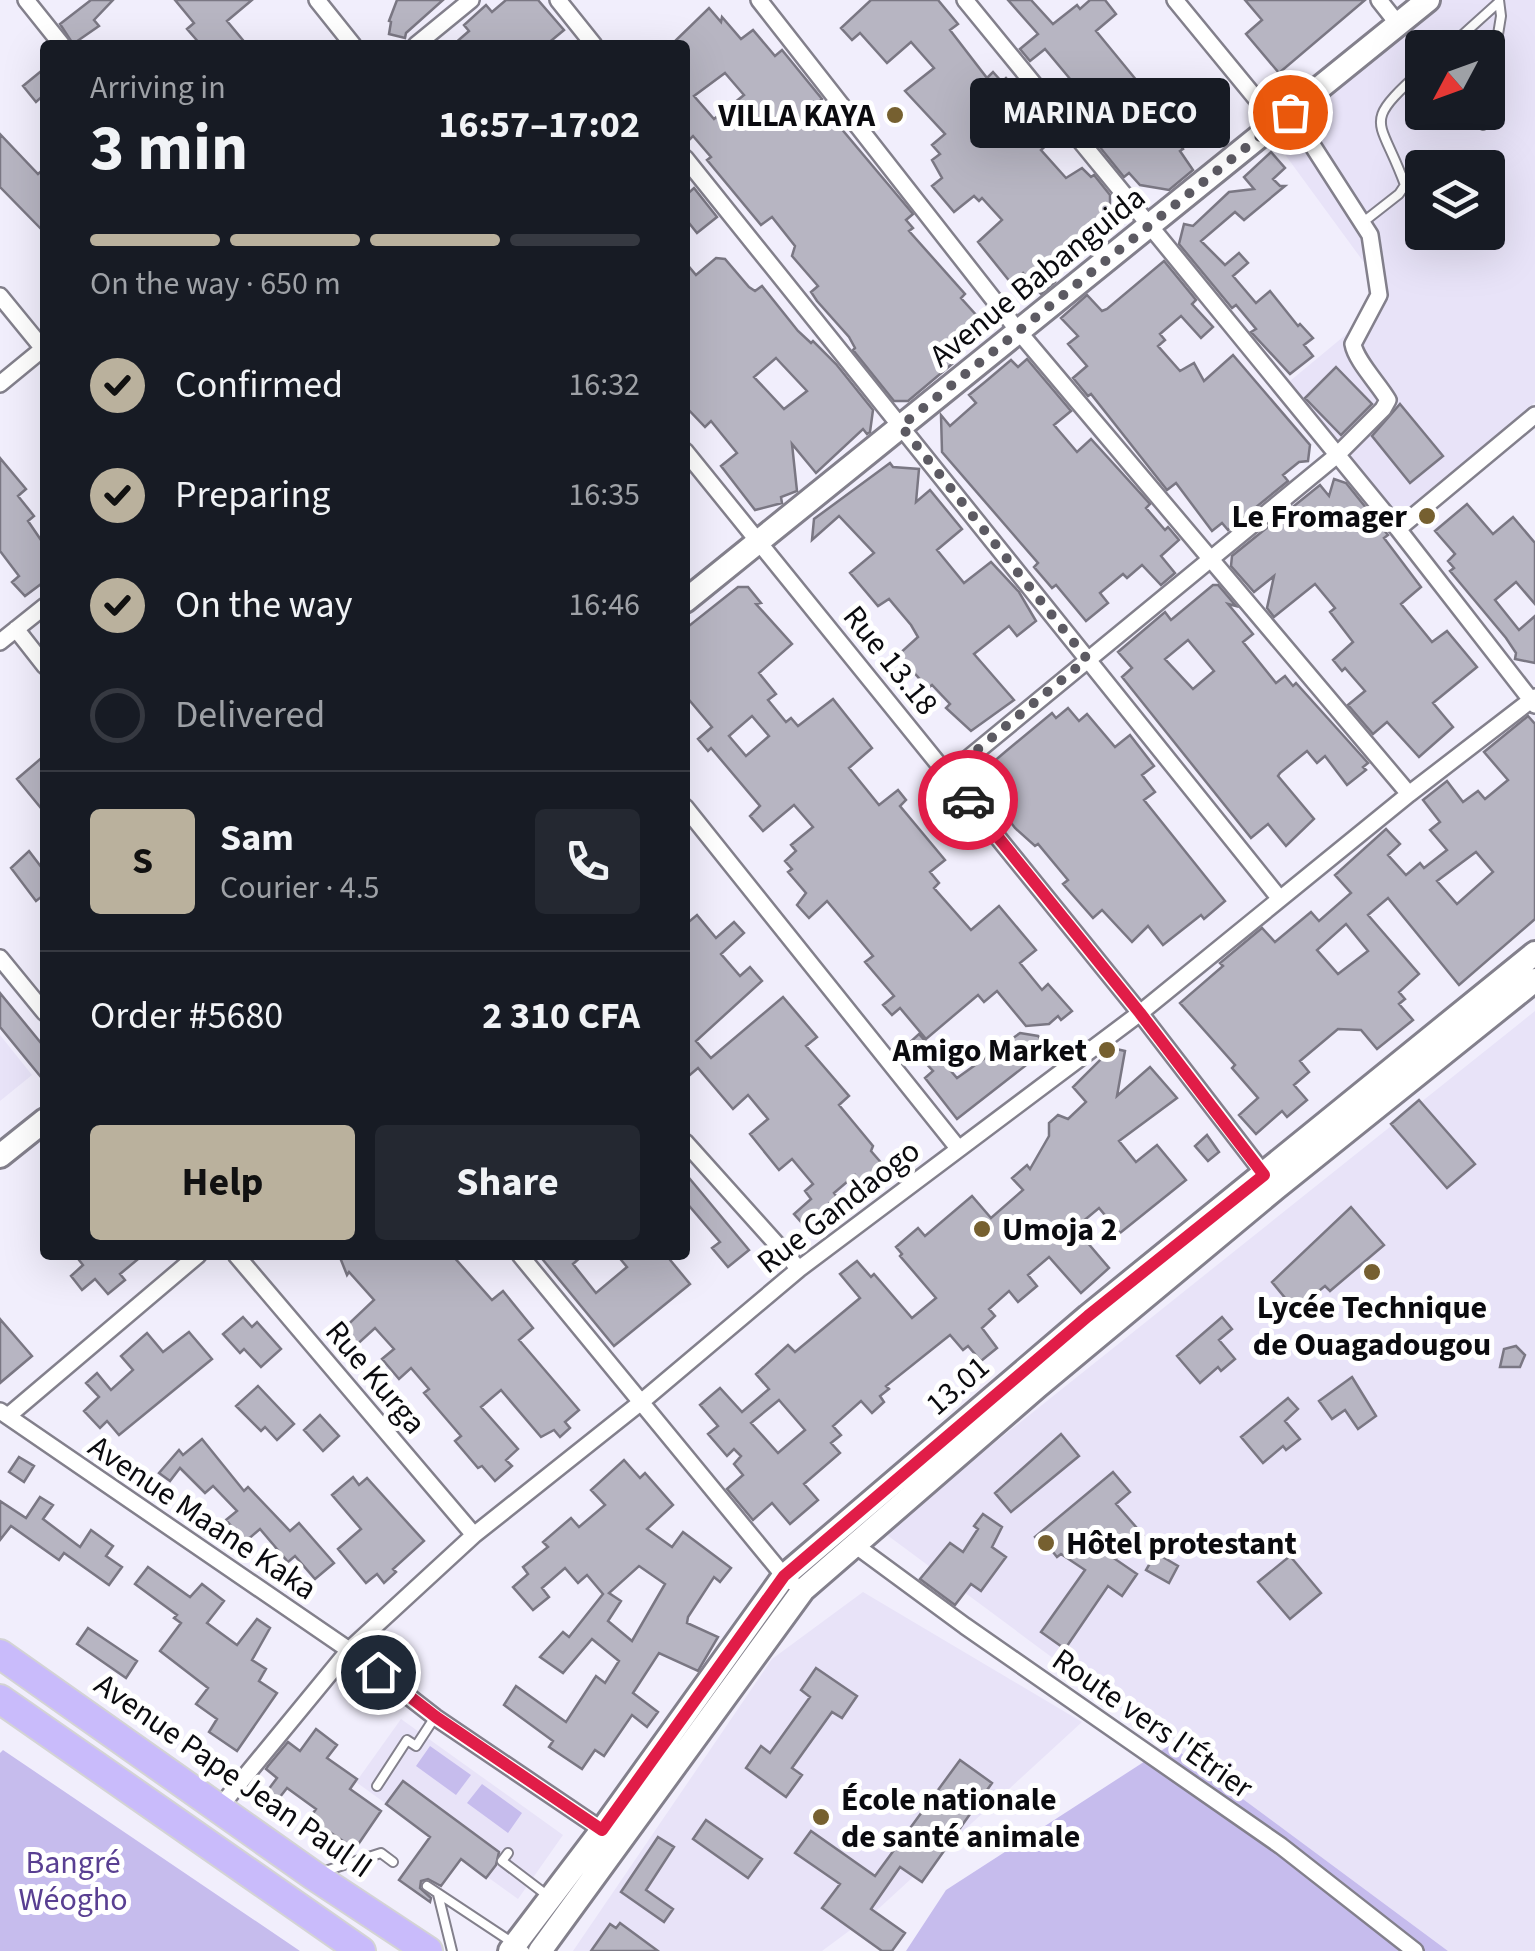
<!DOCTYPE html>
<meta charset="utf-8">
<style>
:root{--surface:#171b24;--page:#242831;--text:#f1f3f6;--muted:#9ea1a6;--line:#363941;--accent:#bab19d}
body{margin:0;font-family:"Source Sans 3",sans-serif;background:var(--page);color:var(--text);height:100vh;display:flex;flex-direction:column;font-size:38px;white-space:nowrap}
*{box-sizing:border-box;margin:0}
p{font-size:32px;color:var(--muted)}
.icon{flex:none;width:55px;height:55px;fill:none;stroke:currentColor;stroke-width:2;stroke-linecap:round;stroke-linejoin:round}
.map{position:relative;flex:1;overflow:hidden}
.details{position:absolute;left:40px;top:40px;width:650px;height:1220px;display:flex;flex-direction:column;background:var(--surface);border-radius:10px;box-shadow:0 10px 40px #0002}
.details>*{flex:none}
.needle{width:65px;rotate:229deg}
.controls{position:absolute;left:1405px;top:30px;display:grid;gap:20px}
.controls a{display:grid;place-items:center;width:100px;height:100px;border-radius:10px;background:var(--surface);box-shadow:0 10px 40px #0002;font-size:50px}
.pin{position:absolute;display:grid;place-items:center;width:85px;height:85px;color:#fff;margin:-42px;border:5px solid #fff;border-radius:50%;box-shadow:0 2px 10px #0007}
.courier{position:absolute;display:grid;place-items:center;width:100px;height:100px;margin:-50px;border:8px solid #e11d48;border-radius:50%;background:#fff;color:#222;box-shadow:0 2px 12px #0007}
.bubble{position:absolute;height:70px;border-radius:10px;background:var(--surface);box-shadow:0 10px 40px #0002;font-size:32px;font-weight:700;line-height:70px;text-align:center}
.head em{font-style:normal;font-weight:700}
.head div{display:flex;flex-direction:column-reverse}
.head{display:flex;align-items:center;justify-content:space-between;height:170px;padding:0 50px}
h1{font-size:65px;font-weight:700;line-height:75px}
.bar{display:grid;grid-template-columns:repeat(4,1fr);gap:15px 10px;align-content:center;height:120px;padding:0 50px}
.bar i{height:12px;border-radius:8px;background:var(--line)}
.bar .current{background:var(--accent)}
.bar p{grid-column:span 4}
.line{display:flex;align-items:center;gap:25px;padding:0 50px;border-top:2px solid var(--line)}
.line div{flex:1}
.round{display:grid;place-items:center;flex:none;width:105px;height:105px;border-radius:10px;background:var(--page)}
ol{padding:0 50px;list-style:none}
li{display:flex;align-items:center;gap:30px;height:110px}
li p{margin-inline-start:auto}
li .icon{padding:10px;border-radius:50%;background:var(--accent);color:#111;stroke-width:4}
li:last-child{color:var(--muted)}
li i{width:55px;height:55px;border:5px solid var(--line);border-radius:50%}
.action{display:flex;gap:20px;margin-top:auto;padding:20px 50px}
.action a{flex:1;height:115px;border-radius:10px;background:var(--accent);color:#111;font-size:40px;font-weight:700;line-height:115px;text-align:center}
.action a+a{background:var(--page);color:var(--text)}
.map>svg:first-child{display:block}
</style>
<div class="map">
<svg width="1535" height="1951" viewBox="0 0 1535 1951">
<rect width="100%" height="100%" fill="#f1eefc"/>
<!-- built -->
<path fill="#e8e3f8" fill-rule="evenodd" d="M1436,0H1535V402L1399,518L1284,386L1390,298L1270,134ZM1422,48H1488V112H1422ZM1422,168H1488V232H1422Z
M1535,1011V1951H1448L883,1532Z
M0,1035L32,1075L0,1101Z
M863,1592L1082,1722L876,1911L822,1951H573L772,1659Z
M401,1719L563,1835L518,1899L356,1782Z"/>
<!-- green -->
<path fill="#c6bced" d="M1170,1745L1448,1951H906L946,1890Z
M430,1746L471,1775L456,1795L416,1766Z
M3,1750L300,1951H0V1753Z
M482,1784L522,1813L508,1833L467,1803Z"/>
<!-- building -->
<path fill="#b7b5c2" stroke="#7a7783" stroke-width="2.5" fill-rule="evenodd" d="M91,0H113L94,20L99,26L73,44L60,24Z
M175,0H252L227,21L247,45H201L187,29L194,23Z
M397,0H443L406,33L405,38L389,34L391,22L389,21Z
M506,0H538L564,30L546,45H453L469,31L464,25L486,5L492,12Z
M871,0H938L958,24L950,30L987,78L993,72L1002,82L1006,78L1017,90L1021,87L1043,113L1040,115L1058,135L1041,150L1066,178L1082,168L1091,177L1094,175L1110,195V208L1120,219L1049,276L1055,282L1041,294L1023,273L1011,283L978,242L1002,220L982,198L979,201L974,196L954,212L932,186L942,178L932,160L940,154L932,145L945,134L905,91L934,68L911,42L887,63L860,33L852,40L841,28Z
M1008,0H1031L1053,24L1077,5L1080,9L1090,0H1105L1116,14L1096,31L1156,104L1150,109L1183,149L1180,151L1193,170L1169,190L1140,185L1129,173L1124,177L1078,120L1085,110L1064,86L1071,80L1045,49L1030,61L1020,49L1038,34Z
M1245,0H1365L1279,73L1246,34L1262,20Z
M709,8L721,22L722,17L741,39L753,30L775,56L782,50L822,99L819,102L913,214L906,220L913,228L909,231L965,294L961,298L978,317H993L995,320L949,360L952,364L908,401H894L853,350L855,348L849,337L817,301L811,292L818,286L792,256L795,246L772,217L761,225L707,160L711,157L693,136L685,144V45H671ZM725,73L744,95L714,119L694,96Z
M45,68V94L36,102L23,86Z
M0,134L38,174L45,168V233L0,187Z
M1271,152L1285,168L1273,179L1280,186H1285L1244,220L1235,212L1201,241L1225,265L1239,253L1248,263L1233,276L1256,303L1270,291L1298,326L1300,324L1313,338L1304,345L1313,356L1290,374L1251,332L1256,329L1236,305L1232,308L1179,244L1184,224L1193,226L1229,192L1254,189L1244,177Z
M694,188L717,217L697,233L685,218V196Z
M716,258L725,259L749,287L755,291L762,286L798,331L811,343L813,341L836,364L873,410L870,432L867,434L863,429L816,473L792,444L797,491L781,497L782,503L755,510L721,466L737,453L711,421L705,427L685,406V262L696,275ZM776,358L807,391L784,409L754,377Z
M1164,261L1196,300L1192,304L1213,327L1201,338L1181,316L1160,334L1165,340L1158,346L1180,371L1194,363L1204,381L1233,355L1310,445L1308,461L1299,462L1283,475L1288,481L1228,530L1222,523L1212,531L1176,483L1167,490L1091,394L1088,396L1073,378L1087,366L1068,344L1078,336L1061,318L1087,295L1102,311L1107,309Z
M1027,359L1071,411L1054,425L1077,452L1091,439L1150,504L1146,508L1165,530L1168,527L1179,540L1161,556L1175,573L1161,585L1142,565L1127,578L1123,574L1100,593L1108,603L1086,621L1056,585L1052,588L1034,567L1038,563L942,452L941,415L950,426L976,403L969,395L985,382L1011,360L1018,367Z
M1336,367L1372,404L1341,435L1305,398Z
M1400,404L1443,456L1410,483L1372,436Z
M0,458L26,489L18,496L34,516L28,521L45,546V581L25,596L12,582L19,576L0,551Z
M890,463L893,467L919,469L916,502L930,490L962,529L937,550L964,583L991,562L1019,592L1036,621L1017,636L1009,626L974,654L1014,700L971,731L946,708L950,704L932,685L928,688L898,655L918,637L911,625L889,599L878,606L850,573L874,553L839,516L812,540L814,519Z
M1334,479L1346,483L1388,535L1384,538L1421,587L1401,604L1432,642L1447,631L1477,667L1433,703L1453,727L1419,757L1387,722L1373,734L1348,705L1365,691L1345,668L1342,671L1333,660L1353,642L1330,612L1335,608L1315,584L1274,617L1267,608L1274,576L1254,592L1231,566L1232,556L1320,485L1329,496Z
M1467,504L1493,534L1513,517L1535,543V604L1516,582L1495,600L1519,630L1535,616V663L1515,659L1516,653L1506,638L1450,571L1454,568L1448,561L1455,554L1435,531Z
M1213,585H1218L1236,606L1228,604L1253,634L1243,642L1276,683L1285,676L1293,686L1296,683L1368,763L1363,767L1366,770L1347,785L1325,756L1317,763L1307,751L1280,773L1278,776L1314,819L1286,846L1268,824L1251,838L1122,677L1132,668L1118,652L1165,612L1171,620ZM1188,640L1214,671L1193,689L1165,659Z
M738,587H748L761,603L756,604L792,644L759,673L776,694L768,700L786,722L791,718L798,726L833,699L872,748L849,768L879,805L898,790L906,800L900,806L945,860L930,872L939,883L934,888L971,930L999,906L1036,950L1020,963L1042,990L1048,984L1072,1011L1061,1020L1058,1016L1049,1024L1026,1026L997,991L984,1002L978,995L926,1039L900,1008L892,1015L883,1005L894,996L865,962L873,956L827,901L809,918L797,905L806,893L788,872L792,869L785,861L796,851L791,845L813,827L794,805L763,831L750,816L760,806L711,748L708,751L698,739L712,727L685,695V629ZM752,716L769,736L746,756L729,736Z
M1068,708L1079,721L1087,714L1115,747L1130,735L1154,766L1142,775L1155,792L1144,800L1225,901L1204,919L1201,915L1163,945L1148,926L1132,942L1102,910L1093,918L1063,884L1068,880L1038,844L1035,846L1015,828L980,782L978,775L1005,752L1052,713L1056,718Z
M1528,716L1535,724V919L1459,985L1388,898L1368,915L1419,974L1399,992L1405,999L1399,1004L1413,1020L1377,1049L1361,1030L1338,1029L1300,1061L1309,1072L1294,1085L1307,1100L1287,1117L1282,1111L1256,1134L1239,1115L1258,1098L1232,1068L1235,1065L1180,1003L1223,966L1220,963L1262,928L1275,942L1311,912L1319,921L1351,893L1335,875L1386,829L1400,844L1388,855L1406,875L1420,863L1424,868L1447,850L1430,830L1440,822L1423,800L1447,781L1463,802L1478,791L1485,799L1508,780L1484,752ZM1476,852L1493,872L1457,904L1437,881ZM1346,924L1368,951L1338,974L1317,950Z
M45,755V813L17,779Z
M29,851L45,872V894L36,901L11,868Z
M697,915L716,938L734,922L744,933L721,954L740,976L750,967L762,981L696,1041L711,1058L783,997L817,1037L806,1046L849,1096L839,1105L873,1146L871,1151L884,1166L862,1184L855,1175L834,1193L837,1197L816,1215L822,1222L810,1232L794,1214L811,1199L805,1191L813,1184L792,1159L779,1170L750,1134L768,1119L748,1095L733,1109L698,1068L685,1079V925Z
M0,993L45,1048V1082L0,1027Z
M1020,1033L1038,1036L1048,1048L957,1119L925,1078L933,1071L908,1044L919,1034L957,1078Z
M1112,1048L1125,1051L1117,1096L1150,1067L1177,1098L1119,1141L1136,1162L1157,1145L1186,1180L1120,1233L1099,1208L1075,1228L1109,1268L1081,1293L1049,1257L1028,1275L1037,1286L1018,1302L1009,1291L989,1309L995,1316L982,1328L997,1348L981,1361L968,1346L963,1350L950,1335L886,1386L889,1389L880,1396L884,1402L872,1413L861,1401L833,1426L841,1435L831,1443L840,1453L804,1484L818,1500L790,1524L772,1503L753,1520L727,1489L743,1475L734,1464L741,1456L734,1449L727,1456L708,1434L718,1426L700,1405L720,1388L742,1412L769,1389L756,1374L788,1345L795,1352L860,1298L840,1274L857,1261L871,1277L874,1274L912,1318L936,1298L900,1256L902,1254L896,1247L918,1228L925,1236L972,1196L991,1218L1023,1190L1012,1178L1027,1165L1030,1169L1049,1136V1123L1058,1115L1068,1119L1086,1102L1073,1087ZM779,1400L805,1430L778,1453L751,1423Z
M1419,1100L1475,1164L1447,1188L1391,1124Z
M1207,1135L1219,1152L1208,1161L1195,1146Z
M685,1173L749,1250L728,1267L712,1248L720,1242L685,1201Z
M1351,1207L1384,1245L1330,1291L1325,1286L1295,1310L1272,1282Z
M75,1255H143L120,1274L125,1280L108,1294L95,1279L82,1290L71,1276L83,1265Z
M339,1255H452L492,1300L503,1291L533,1328L519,1340L579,1410L565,1422L570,1428L560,1437L554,1430L541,1437L501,1390L481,1407L518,1449L506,1460L512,1466L495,1481L482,1466L478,1468L455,1441L461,1436L424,1393L429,1389L411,1368L399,1379L382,1359L394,1349L375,1328L352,1349L338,1334L374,1300L349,1272L347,1275Z
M539,1255H583L573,1264L596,1293L627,1267L617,1255H666L690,1284L614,1346Z
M243,1317L252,1327L257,1322L281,1349L261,1367L244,1349L240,1353L223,1334Z
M1222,1317L1232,1329L1219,1340L1235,1359L1221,1371L1218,1367L1200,1383L1177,1356Z
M0,1319L32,1356L0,1383Z
M189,1332L212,1359L119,1435L107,1421L100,1428L84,1411L99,1397L86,1383L97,1373L111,1390L133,1370L121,1356L147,1333L163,1352Z
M1516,1346L1525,1355L1520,1367H1500L1504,1349Z
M1352,1377L1376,1416L1358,1429L1345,1410L1332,1419L1319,1401Z
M258,1386L294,1424L277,1440L265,1427L261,1431L236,1406Z
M1288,1398L1298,1409L1285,1421L1300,1439L1286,1450L1283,1446L1263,1463L1241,1437Z
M320,1415L339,1436L323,1451L304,1430Z
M1061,1434L1079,1456L1011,1512L995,1493Z
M202,1439L244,1491L248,1487L290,1531L299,1523L334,1563L315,1579L295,1556L288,1562L260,1529L245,1542L226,1520L237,1511L213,1486L205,1493L180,1468L170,1481L159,1473L179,1450L183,1455Z
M19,1457L34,1466L24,1482L9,1472Z
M624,1460L640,1478L645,1473L673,1505L647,1529L672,1547L683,1532L731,1568L720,1582L714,1577L688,1617L687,1623L718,1637L698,1671L659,1653L633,1693L658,1712L647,1727L632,1715L604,1756L595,1750L582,1769L549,1747L553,1741L504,1705L516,1686L566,1722L596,1676L605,1683L619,1661L592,1639L563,1673L540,1657L563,1632L569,1637L603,1594L587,1575L578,1583L565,1568L542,1588L549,1597L533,1610L513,1587L528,1574L523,1567L548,1547L543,1542L571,1518L579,1527L605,1505L591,1490ZM639,1566L665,1584L632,1641L608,1621L621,1601L609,1593Z
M1113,1472L1130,1492L1116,1504L1143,1535L1115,1559L1137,1574L1122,1596L1108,1586L1065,1649L1041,1632L1085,1570L1061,1554L1057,1557L1049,1547L1046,1550L1035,1537Z
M353,1477L359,1485L367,1478L424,1541L393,1569L396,1572L384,1583L377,1574L366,1583L338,1549L361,1529L332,1495Z
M40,1497L53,1505L43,1519L80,1547L91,1530L113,1546L106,1556L122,1567L109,1585L64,1553L59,1560L11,1526L0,1540V1501L26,1518Z
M983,1514L1002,1527L992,1547L1006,1557L981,1591L971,1584L955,1605L920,1579L950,1543L963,1552L978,1529L974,1526Z
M1156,1553L1178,1566L1169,1583L1146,1570Z
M1290,1556L1321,1593L1290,1619L1258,1582Z
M148,1567L190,1597L202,1584L224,1601L207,1623L237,1645L257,1619L270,1628L252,1660L266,1669L259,1681L277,1693L237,1751L209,1732L217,1719L196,1704L208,1688L160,1651L181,1623L174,1618L177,1615L135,1584Z
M88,1628L137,1661L126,1678L77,1644Z
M816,1668L857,1696L842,1718L832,1712L792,1768L802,1775L786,1797L746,1768L761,1746L770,1753L810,1697L801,1690Z
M316,1729L337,1745L327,1758L357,1779L350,1789L381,1811L355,1849L322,1827L318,1832L306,1823L316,1809L287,1788L276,1802L265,1794L277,1778L266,1769L268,1766L288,1742L300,1751Z
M960,1760L992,1783L922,1882L900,1867L871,1909L905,1933L892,1951H882L822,1908L840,1884L795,1853L811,1831L875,1876Z
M403,1781L499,1852L496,1865L486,1878L461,1859L441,1886L428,1879L421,1881L420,1888L431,1898L430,1902L399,1880L430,1837L386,1804Z
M706,1820L762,1859L748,1878L693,1839Z
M658,1837L674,1847L646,1890L673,1909L664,1922L621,1892Z
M620,1923L658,1951H591L610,1924L616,1928Z"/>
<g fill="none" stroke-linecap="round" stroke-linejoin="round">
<defs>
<path id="lane" d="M1448,48L1499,2
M1488,96L1501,16L1499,0
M1483,125L1485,112
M1362,223L1399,194L1405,185C1380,116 1360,126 1422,70
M377,1786L407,1740L416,1746L435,1717
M508,1853L502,1861L548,1896
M322,1872L381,1853L393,1862
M427,1886L525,1951
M438,1894L452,1951"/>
<path id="street" d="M26,0L62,45
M317,0L353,45
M558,0L594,45
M759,0L1019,332L1409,794
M965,0L1398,529L1535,705
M1175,0L1276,123
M1379,0L1398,24
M416,45L471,0
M685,158L1280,899
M0,296L45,351
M0,384L45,347
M685,451L1140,1013L1267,1178
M1398,529L1535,415
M16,629L45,666
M0,642L45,606
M948,775L1336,456L1383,409L1388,400C1378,383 1356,361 1353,344L1379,295L1370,235L1291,112
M685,807L958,1148
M0,958L45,1013
M685,1142L799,1269
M236,1255L474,1535
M520,1255L784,1576L792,1582
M0,1411L349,1650L435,1717L608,1834
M8,1416L198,1255
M855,1545L965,1626L1281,1846L1415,1951
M219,1808L349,1650L474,1535L640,1403L799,1269L1140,1013L1409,794L1535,697"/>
<path id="secondary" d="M685,601L1428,0
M0,1156L45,1120
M510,1951L602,1830L784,1576L1088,1316L1535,953
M540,1951L803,1590L1037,1387L1276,1188L1535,980"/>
<path id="highway" d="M0,1654L313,1875L428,1951
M0,1699L361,1951"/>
</defs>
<!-- lane casing -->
<use href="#lane" stroke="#83808c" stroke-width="12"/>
<!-- street casing -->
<use href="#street" stroke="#83808c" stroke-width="20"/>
<!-- secondary casing -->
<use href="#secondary" stroke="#83808c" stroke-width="28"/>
<!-- highway casing -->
<use href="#highway" stroke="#d3d3d4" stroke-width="32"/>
<!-- lane -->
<use href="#lane" stroke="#fff" stroke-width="8"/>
<!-- street -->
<use href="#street" stroke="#fff" stroke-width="15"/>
<!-- secondary -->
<use href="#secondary" stroke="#fff" stroke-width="22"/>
<!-- highway -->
<use href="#highway" stroke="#c9bbfb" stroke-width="28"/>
</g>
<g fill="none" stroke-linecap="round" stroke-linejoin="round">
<!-- done -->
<path stroke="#5c5a62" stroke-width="10" stroke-dasharray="0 18" d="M968,800L948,774L1087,659L901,426L1290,112"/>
<!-- route -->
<path stroke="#e11d48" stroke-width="12" d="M378,1672L436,1717L602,1830L784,1576L1088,1316L1264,1175L1140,1013L968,800"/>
</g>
<!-- markers -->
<g fill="#766030" stroke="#fff" stroke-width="4">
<circle cx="895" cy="115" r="10"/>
<circle cx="1427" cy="516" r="10"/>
<circle cx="1107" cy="1050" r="10"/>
<circle cx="982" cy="1229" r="10"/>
<circle cx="1372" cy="1272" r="10"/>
<circle cx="1046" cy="1543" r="10"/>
<circle cx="821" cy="1817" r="10"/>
</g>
<g text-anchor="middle" stroke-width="10" stroke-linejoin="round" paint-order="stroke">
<!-- poi labels -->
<g font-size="32" font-weight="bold" fill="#0b0b0f" stroke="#fff" text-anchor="end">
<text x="875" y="126">VILLA KAYA</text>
<text x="1407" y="527">Le Fromager</text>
<text x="1087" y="1061">Amigo Market</text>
<text x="1002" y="1240" text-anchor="start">Umoja 2</text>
<text x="1372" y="1318" text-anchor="middle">Lycée Technique<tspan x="1372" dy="37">de Ouagadougou</tspan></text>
<text x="1066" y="1554" text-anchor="start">Hôtel protestant</text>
<text x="841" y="1810" text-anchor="start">École nationale<tspan x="841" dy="37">de santé animale</tspan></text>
</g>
<!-- street labels -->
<g font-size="32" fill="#0b0b0f" stroke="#fff">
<text transform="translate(1037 276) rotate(-39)" y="11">Avenue Babanguida</text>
<text transform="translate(891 660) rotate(51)" y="11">Rue 13.18</text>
<text transform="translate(838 1206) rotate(-38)" y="11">Rue Gandaogo</text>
<text transform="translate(376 1377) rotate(50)" y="11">Rue Kurga</text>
<text transform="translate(957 1385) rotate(-41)" y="11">13.01</text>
<text transform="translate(203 1517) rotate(34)" y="11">Avenue Maane Kaka</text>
<text transform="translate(1153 1723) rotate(35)" y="11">Route vers l'Étrier</text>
<text transform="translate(234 1775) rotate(35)" y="11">Avenue Pape Jean Paul II</text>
</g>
<!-- park labels -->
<g font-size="32" fill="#593f92" stroke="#fff">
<text x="73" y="1873">Bangré<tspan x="73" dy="37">Wéogho</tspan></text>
</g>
</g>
</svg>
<div class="controls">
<a><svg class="needle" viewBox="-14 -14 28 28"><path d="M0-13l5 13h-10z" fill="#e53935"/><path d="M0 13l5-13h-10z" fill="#9ea1a6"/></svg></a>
<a><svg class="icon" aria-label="layers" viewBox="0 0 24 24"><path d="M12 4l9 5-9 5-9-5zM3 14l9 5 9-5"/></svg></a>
</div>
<div class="pin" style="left:1290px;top:112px;background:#ea580c"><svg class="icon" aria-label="bag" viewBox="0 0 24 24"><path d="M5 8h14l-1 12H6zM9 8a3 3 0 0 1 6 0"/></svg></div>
<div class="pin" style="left:378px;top:1672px;background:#1f2937"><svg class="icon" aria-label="home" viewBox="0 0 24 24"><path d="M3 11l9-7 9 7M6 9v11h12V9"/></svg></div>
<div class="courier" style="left:968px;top:800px"><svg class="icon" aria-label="car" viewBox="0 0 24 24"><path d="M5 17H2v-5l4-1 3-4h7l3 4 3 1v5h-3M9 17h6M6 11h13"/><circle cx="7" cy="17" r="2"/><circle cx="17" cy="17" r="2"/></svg></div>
<div class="bubble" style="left:970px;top:78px;width:260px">MARINA DECO</div>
<section class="details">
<div class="head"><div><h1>3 min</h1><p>Arriving in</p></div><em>16:57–17:02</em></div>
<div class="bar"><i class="current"></i><i class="current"></i><i class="current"></i><i></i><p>On the way · 650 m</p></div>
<ol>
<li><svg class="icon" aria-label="check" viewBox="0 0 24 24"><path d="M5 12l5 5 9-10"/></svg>Confirmed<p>16:32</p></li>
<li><svg class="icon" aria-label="check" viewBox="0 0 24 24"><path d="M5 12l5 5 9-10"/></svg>Preparing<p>16:35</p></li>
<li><svg class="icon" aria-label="check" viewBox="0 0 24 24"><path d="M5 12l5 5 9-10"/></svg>On the way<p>16:46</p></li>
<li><i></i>Delivered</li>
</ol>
<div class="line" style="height:180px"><b class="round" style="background:var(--accent);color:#111">S</b><div><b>Sam</b><p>Courier · 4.5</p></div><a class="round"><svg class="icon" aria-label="phone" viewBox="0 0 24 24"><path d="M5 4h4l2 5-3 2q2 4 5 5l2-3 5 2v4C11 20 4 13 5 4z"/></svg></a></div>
<div class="line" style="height:130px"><div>Order #5680</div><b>2 310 CFA</b></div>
<div class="action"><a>Help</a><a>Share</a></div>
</section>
</div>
